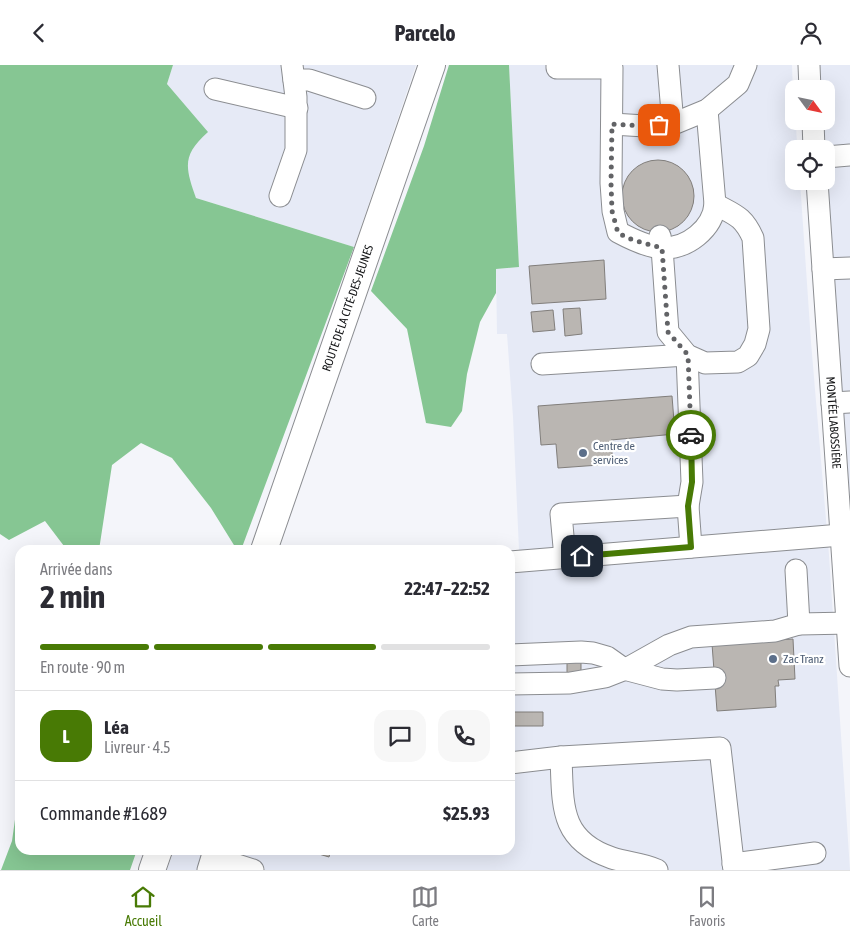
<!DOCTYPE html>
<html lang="fr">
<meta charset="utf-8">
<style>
:root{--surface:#fff;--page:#f7f7f7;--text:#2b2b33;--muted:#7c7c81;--line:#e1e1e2;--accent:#487a05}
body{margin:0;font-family:"Asap Condensed",sans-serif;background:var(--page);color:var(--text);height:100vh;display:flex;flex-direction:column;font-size:19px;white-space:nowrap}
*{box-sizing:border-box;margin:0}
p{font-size:16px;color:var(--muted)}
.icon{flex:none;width:28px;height:28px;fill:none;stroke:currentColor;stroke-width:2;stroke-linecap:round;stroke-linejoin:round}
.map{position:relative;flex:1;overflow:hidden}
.drawer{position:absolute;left:15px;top:480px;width:500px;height:310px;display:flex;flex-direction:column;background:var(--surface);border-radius:15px;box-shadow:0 5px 20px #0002}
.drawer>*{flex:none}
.needle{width:32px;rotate:123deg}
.buttons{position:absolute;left:785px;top:15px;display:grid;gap:10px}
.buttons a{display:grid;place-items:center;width:50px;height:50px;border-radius:10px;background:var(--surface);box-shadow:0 5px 20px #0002;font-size:25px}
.pin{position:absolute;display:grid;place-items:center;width:42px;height:42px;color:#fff;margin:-21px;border-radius:10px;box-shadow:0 2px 8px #0006}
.courier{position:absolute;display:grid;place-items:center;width:50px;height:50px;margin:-25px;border:4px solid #487a05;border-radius:50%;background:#fff;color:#222;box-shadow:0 1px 6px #0007}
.summary em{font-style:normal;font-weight:700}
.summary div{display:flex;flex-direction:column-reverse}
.summary{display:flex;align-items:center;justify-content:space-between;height:85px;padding:0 25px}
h1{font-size:32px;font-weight:700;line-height:38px}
.bar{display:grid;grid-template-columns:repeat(4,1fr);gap:8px 5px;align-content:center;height:60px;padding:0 25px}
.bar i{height:6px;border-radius:4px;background:var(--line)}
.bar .active{background:var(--accent)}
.bar p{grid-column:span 4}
.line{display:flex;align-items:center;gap:12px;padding:0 25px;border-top:1px solid var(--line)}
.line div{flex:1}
.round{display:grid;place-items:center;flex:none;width:52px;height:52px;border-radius:15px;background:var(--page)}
header{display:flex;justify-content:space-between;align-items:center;height:65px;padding:0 25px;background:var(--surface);font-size:22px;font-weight:700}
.tab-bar{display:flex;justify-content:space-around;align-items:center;height:70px;border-top:1px solid var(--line);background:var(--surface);font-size:14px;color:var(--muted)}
.tab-bar a{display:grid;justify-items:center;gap:2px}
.tab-bar .active{color:var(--accent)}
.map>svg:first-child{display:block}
</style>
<header><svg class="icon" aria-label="back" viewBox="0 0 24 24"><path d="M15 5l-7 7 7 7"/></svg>Parcelo<svg class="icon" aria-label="person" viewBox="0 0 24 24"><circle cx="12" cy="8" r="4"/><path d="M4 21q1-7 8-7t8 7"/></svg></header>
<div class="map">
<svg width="850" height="805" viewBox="0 0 850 805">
<rect width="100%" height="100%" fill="#f4f5fa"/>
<!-- built -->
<path fill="#e6eaf6" d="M173,0H416L354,182L196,133L188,112V92L196,78L167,19Z
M509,0H792L794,56H796L797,84H794V116H800L811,277L829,490L850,805H167L174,785H510V486L519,485L513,352L507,269H497L496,204L519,202Z
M820,0H850V436L824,56H826V24H822Z"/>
<!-- forest -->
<path fill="#86c693" d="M0,0H173L167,19L208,67C182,90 185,102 196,133L354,182L241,485H237L211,443L172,393L141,378L112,400L99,485H67L45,456L9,475L0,469Z
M449,0H509L519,202L496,204V228L480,257L467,309L462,346L451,362L426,358L407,264L371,226L424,81Z
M20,681V785H137L130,805H1L12,776L18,733L19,683Z"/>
<!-- building -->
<path fill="#bab6b2" stroke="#817e7b" d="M622 131a36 36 0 1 1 72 0a36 36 0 1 1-72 0Z
M604,195L606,234L532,239L529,201Z
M580,243L582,269L565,271L563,244Z
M553,245L555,265L533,267L531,247Z
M672,331L675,369L611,375L613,399L558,403L556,379L541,380L538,341Z
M793,574L795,614L778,615L779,621H775L776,642L717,646L712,579Z
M581,596V607L567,608V597Z
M514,647H543V661H514Z
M305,785H331L329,792Z"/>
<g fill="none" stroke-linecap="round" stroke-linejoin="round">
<defs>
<g id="minor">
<path d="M557,0V3H612L611,118L613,146L618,167C631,174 647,182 662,183C687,184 713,164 715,139L707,45"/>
<path d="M668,0L673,59"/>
<path d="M809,0L810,24"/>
<path d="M294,15H309L365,33"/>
<path d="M215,24L297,43"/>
<path d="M813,56L814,84"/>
<path d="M612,59L645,61L673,59L707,45L738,19L746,0"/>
<path d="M826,92L850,90"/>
<path id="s1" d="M817,116L850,601"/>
<path d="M280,131L296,85V32L292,0"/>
<path d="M660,171L662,183L668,267L687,290L705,298L738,297L748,291L755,279L759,264L753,173C743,151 735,150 715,139"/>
<path d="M823,204L850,203"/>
<path d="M687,290L692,417L688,441"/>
<path d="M542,299L687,290"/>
<path d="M832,338L850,337"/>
<path d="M565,493L561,449L688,441L691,482"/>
<path d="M510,497L841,470"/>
<path d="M796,505L799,559L850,558"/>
<path d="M510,590L581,587L593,588L607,592L624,604L662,614L677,615L715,613"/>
<path d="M510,619L570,618L605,612L628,603L669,580L691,572L775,566L799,559"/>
<path d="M561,692C563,740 559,775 612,793C627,798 643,798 657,805"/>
<path d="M510,698L561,692L720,683L734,805"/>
<path d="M733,799L815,788"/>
<path d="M208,805L212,792L253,805"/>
</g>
<g id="major">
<path id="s2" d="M264,485L432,0"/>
<path d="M152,805L159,785"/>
</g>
</defs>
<!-- minor casing -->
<use href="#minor" stroke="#8b8d91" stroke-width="23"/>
<!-- major casing -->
<use href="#major" stroke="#8b8d91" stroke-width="28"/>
<!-- minor -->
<use href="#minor" stroke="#fff" stroke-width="21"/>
<!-- major -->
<use href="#major" stroke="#fff" stroke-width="26"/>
</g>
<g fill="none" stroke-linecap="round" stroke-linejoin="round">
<!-- done -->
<path stroke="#626366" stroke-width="5" stroke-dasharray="0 9" d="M659,60L645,61L612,59L611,118L612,146L618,168L633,175L662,183L668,267L688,290L691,370"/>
<!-- route -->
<path stroke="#487a05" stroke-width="6" d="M582,491L691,482L688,441L692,417L691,370"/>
</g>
<!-- markers -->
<g fill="#5c6f8a" stroke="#fff" stroke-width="2">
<circle cx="583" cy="388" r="5"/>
<circle cx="773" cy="594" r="5"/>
</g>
<g text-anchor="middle" stroke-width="4.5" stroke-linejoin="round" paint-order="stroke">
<!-- street labels -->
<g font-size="12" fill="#131416" stroke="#fff">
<text dy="4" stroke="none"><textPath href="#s2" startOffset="256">ROUTE DE LA CITÉ-DES-JEUNES</textPath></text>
<text dy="4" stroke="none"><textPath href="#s1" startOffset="242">MONTÉE LABOSSIÈRE</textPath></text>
</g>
<!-- service labels -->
<g font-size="12" fill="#4e5e75" stroke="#fff" text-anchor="start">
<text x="593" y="385">Centre de<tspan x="593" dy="14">services</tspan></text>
<text x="783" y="598">Zac Tranz</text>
</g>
</g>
</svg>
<div class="buttons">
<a><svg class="needle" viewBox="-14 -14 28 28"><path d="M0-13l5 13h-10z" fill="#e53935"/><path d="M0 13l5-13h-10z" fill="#7c7c81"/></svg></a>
<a><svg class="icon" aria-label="locate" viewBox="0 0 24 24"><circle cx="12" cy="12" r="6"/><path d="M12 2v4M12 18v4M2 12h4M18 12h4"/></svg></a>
</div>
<div class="pin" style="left:659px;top:60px;background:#ea580c"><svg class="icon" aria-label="bag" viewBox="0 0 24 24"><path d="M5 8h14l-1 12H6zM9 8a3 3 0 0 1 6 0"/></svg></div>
<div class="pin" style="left:582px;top:491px;background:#1f2937"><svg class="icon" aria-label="home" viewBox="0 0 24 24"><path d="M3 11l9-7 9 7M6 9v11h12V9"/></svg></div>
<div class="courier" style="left:691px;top:370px"><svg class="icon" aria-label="car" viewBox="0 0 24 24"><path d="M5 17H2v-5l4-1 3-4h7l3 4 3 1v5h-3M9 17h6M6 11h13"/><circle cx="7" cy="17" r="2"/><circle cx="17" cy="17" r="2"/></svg></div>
<section class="drawer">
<div class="summary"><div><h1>2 min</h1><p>Arrivée dans</p></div><em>22:47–22:52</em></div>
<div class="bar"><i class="active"></i><i class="active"></i><i class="active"></i><i></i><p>En route · 90 m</p></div>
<div class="line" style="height:90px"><b class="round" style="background:var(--accent);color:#fff">L</b><div><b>Léa</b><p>Livreur · 4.5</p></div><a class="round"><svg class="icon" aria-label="chat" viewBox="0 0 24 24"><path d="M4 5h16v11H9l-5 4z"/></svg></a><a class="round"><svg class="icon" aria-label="phone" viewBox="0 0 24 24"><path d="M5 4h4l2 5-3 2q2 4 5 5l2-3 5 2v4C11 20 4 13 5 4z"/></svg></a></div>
<div class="line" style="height:65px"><div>Commande #1689</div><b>$25.93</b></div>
</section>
</div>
<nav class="tab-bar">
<a class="active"><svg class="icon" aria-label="home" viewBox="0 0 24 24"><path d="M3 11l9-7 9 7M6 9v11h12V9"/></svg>Accueil</a>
<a><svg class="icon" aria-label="map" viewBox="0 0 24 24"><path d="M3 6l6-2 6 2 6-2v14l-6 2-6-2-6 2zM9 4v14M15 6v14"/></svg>Carte</a>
<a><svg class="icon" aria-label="saved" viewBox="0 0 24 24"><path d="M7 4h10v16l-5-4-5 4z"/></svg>Favoris</a>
</nav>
